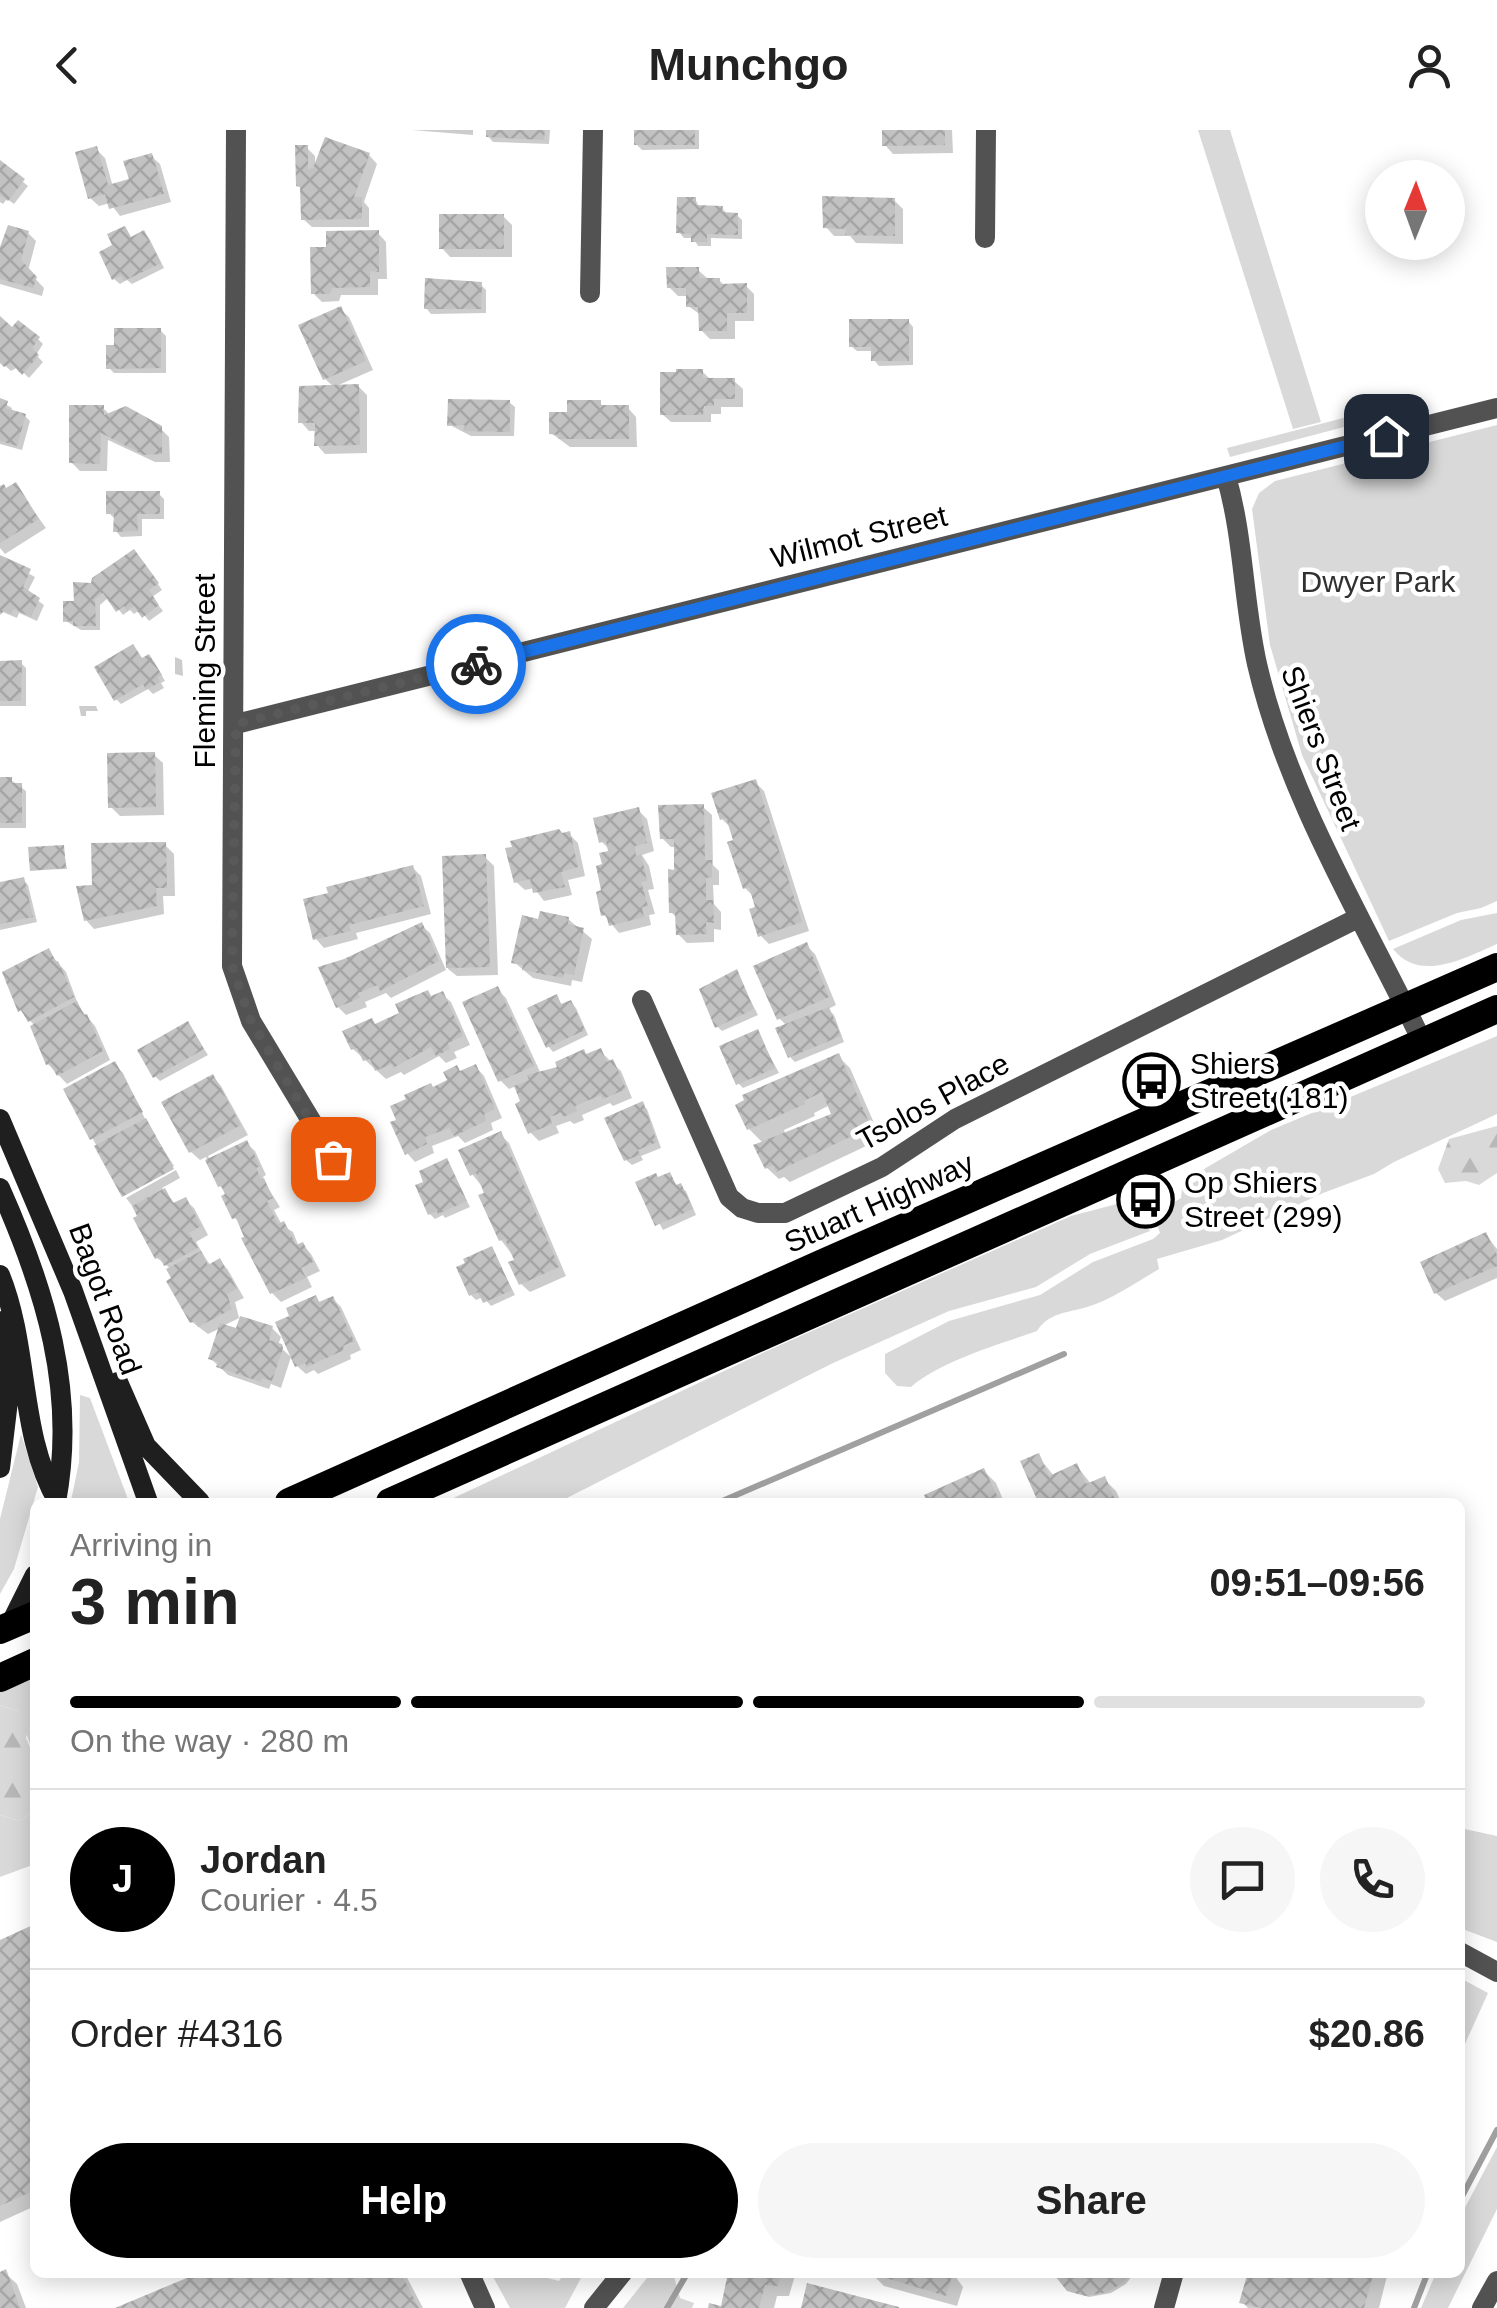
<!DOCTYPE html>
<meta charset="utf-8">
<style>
:root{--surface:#fff;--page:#f6f6f6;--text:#222;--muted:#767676;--line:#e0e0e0;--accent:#000}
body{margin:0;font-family:Arial,sans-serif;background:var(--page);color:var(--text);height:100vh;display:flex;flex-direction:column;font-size:38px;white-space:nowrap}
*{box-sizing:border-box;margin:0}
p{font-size:32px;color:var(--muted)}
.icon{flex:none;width:55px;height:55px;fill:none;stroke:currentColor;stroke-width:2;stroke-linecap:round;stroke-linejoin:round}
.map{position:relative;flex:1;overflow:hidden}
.side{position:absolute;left:30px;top:1368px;width:1435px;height:780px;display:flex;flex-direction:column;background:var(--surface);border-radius:15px;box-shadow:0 5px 25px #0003}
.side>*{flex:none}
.needle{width:65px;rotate:1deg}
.tools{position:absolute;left:1365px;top:30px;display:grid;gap:20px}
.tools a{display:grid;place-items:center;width:100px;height:100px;border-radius:50%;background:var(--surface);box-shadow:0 5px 25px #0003;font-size:50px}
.pin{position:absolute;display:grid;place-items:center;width:85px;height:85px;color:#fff;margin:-42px;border-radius:20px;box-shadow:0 5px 15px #0006}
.courier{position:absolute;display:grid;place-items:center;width:100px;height:100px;margin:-50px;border:8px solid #1a73e8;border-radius:50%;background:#fff;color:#222;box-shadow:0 2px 12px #0007}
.overview em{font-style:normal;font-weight:700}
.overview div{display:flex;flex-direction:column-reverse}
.overview{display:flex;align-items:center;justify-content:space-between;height:170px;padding:0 40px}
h1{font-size:65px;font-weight:700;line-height:75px}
.bar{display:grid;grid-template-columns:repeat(4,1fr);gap:15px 10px;align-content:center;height:120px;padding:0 40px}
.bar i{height:12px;border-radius:8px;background:var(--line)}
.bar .on{background:var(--accent)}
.bar p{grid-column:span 4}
.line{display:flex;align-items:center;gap:25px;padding:0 40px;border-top:2px solid var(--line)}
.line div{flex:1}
.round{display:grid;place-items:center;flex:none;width:105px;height:105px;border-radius:52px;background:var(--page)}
.primary-button{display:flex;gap:20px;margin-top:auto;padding:20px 40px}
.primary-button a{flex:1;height:115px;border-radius:60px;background:var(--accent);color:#fff;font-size:40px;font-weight:700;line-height:115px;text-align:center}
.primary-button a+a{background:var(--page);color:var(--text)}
header{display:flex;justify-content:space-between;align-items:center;height:130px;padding:0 40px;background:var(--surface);font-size:45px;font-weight:700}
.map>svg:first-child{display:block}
</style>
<header><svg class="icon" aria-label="back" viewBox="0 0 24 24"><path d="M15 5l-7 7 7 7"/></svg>Munchgo<svg class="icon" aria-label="person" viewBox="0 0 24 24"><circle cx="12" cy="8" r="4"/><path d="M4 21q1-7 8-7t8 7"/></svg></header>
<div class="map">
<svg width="1497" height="2178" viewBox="0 0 1497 2178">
<defs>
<pattern id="forest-firs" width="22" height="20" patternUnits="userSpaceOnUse" patternTransform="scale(2.5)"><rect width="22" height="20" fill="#d9d9d9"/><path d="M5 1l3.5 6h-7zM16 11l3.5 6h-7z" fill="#b8b8b8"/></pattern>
<pattern id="building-cross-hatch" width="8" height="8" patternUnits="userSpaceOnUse" patternTransform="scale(2.5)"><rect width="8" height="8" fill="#c2c2c2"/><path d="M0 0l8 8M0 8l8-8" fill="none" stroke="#a5a5a5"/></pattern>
</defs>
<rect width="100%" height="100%" fill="#fff"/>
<!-- green -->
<path fill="#d9d9d9" d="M1198,0H1230L1321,292L1293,299Z
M1382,278V287L1230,327L1227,318Z
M1497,295V771L1481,778L1457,783L1389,811L1302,625L1270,515L1252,379L1259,363L1275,351Z
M1497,783V814C1465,828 1420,853 1393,819L1461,790Z
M1497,906V984L1394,1032L1374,1044L1323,1063L1222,1110L1157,1129L1159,1139C1137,1152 1111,1170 1087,1177C1068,1183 1049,1182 1037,1201C998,1215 941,1231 911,1257L897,1256L885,1243V1224L949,1191L1040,1165L1093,1132L1153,1109L1160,1103L1153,1085L1181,1068L1182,1058L1207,1046L1204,1039L1271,1000Z
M1132,1070L1150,1101L1090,1124L1036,1157L949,1181L831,1234L559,1372H445L769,1220L1071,1086Z
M80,1265L90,1268L129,1372L71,1371L79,1332Z
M21,1304L38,1357L14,1439L0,1464V1389Z
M35,1546V1628L18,1581L0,1575V1561Z
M35,1679V1734L0,1747V1685L20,1691Z
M1460,1698L1497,1706V1812L1460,1798Z
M1460,1848L1488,1863L1460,1925Z
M1497,2017V2079L1448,2178H1421L1436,2143L1460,2142V2087Z
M491,2143H529L559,2151L565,2143H580L582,2146L565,2178H510Z
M651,2143H673L680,2168L694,2173L692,2178H623Z"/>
<!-- forest -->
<path fill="url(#forest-firs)" d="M1497,996V1043L1479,1055L1466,1051L1445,1053L1438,1039L1449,1009Z
M0,1575L18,1581L29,1594L26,1608L35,1628V1679L20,1691L0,1685Z"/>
<!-- shadow -->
<path fill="#0003" fill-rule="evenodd" d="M412,0H473V5Z
M488,0H550L549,14L493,12L488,6Z
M636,0H699V19L642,20L636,14Z
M884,0H952L953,23L893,24L885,15Z
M307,18L315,26V38L369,25L377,34L364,72L369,78V97H312L303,89V60L298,55Z
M96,19L105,28L113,57L132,51L151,26L160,34L171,72L120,86L110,73L99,76L90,68Z
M0,33L28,56L14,74L7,69L3,74L0,72Z
M695,69L700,78H722L728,85H737L742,90V109L711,108V116H698L693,108H684L679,102Z
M894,70L903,79V114L856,113L850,106H834L826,97Z
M503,86L512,95V127H450L442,118Z
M124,99L132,109L144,103L149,108L164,138L132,154L127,150L120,154L114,149L115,116Z
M28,103L36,111L28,141L44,158L42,166L0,154V120Z
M378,103L386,112L387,149H378V165H341L339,171L322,172L313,163L329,120Z
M698,140L707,148L719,150L725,156H746L754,164V191H735V209H710L701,200V185L688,176V166H678L669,157Z
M480,154L486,160V183L431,184L426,178Z
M340,179L349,187L373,240L334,257L358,256L367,265V323L325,324L317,315V301H309L301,292L334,257L325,249Z
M0,189L13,200L38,209L43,214L36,225L43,232L29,248L18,237L11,241L0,231Z
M908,191L913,197V235L879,236L874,230V221H857L851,216Z
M160,200L166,206V243H114L109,238Z
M702,241L711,250L734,251L743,259V277H721V284H711V292H671L662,284Z
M0,271L12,278L11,282L25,286L30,291L22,320L0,314Z
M509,272L515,277L514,306H471L450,295Z
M600,273L605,278H628L636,287L637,317H570L551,303L569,284Z
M103,278L110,285L160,298L169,307L170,332H155L108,310L107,341H80L71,332Z
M15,355L46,398L5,424L0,418V359L7,360Z
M159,364L164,369V389H142V406L121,407L116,401L114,388L109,383Z
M139,427L162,460L152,467L163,481L149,491L140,480L134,484L130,480L123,485L109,467L100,475V500H81L66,491L93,455Z
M0,428L35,447L27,463L44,475L37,491L19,483L17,488L0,481Z
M133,517L143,530L154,532L165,551L161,553L164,558L153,564L148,559L121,574L116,569Z
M175,527L182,530L183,546L175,544Z
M0,533H21L26,538V576H0Z
M79,576H96L98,581H86V586H81Z
M154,625L163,633L164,685L120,686L111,677Z
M0,649L11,650L26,661V698H0Z
M755,652L764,661L809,801L769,814L760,805L755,768L745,758L731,698L722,689Z
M703,677L712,685L713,735L719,741V755H713L714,774L721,782V800L714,799V812L687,813L678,804V789L671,782L677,742V717H671L662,708Z
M638,680L647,689L654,721L642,725L649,736L654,759L648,760L655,784L649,785L651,795L619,803L604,785V762L613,723L602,712Z
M569,704L578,713L585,746L568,750L572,765L544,771L534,758L525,760L516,752L562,706Z
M165,715L174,724L175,766H163L164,784L94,799L86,790L95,757Z
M63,717L67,739L32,740Z
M485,727L494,736L498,845L457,846L448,839L445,728Z
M413,738L421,746L431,784L356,803L358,809L324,818L316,809Z
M23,749L28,755L37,792L0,800V754Z
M568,789L592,809L582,852L572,850L571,856L533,848L514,832L540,792Z
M421,795L430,803L446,840L391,868L386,863L365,872L367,877L346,885L338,877L345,831Z
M806,815L815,824L836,875L828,879L834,885L844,912L795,932L790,927L787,896L779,888Z
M48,821L66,842L79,877L95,896L110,930L67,954L48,934L35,896L20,880Z
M736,842L758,885L722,901L717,896Z
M497,859L506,868L541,944L600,921L621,941L632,968L613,976L610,973L582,985L584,990L574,994L570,991L556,996L559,1003L539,1011L530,1002L516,956L509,959L500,950Z
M442,864L451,872L470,915L454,922L457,928L446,933L439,926L404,945L401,942L386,949L353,919L376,896Z
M556,867L563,876L571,872L576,878L588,905L553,922L548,916Z
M188,894L208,925L160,951L155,946Z
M757,902L779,943L743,958L738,953Z
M838,926L850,938L881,1009L790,1052L784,1047L779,1049L767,1038L763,1013L749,999ZM830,975L835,985L785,1004L784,1000L815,986L814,983Z
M114,934L123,943L147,993L174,1036L123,1064L66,960Z
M476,937L484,946L502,988L491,993L493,1000L465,1013L458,1006L432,1016L434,1023L415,1032L407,1023L434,959Z
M213,947L221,956L248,1005L208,1026L210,1030L246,1013L255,1021L266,1045L263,1047L265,1053L280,1077L274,1080L282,1095L293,1102L299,1117L303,1115L311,1124L320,1141L307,1147L312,1157L281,1172L272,1163L242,1095L235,1088L229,1065L220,1056L206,1027L200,1030L191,1022L165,973Z
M642,974L647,979L661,1018L641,1026L643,1030L632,1035L626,1030Z
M500,1004L509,1013L566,1146L530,1162L521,1154L517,1131L501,1110L488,1064L472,1044Z
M447,1031L470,1077L445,1088L443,1085L435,1089L430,1084Z
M176,1040L180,1048L162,1058L176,1075L185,1070L194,1078L208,1105L196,1112L206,1129L211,1136L220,1131L228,1140L244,1168L235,1172L239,1188L223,1196L238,1202L272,1198L281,1207L278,1215L291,1227L281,1258L271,1254L269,1259L228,1245L210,1228L221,1198L208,1204L192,1192L171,1139L157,1128L141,1087L126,1068Z
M669,1045L678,1057L686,1061L696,1085L663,1100L638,1053Z
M1486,1105L1497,1119V1148L1445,1171L1436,1163Z
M492,1119L515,1165L491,1176L483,1167L476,1170L471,1165Z
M315,1168L321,1173L332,1168L341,1177L361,1220L350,1225L351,1229L318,1244L314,1240L306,1244L297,1236Z
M1038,1326L1054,1346L1077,1336L1091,1354L1104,1349L1116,1361L1121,1372H1040L1023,1332Z
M984,1341L996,1353L1004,1372H930L927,1366Z
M35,1797V2076L0,2092V1813Z
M208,2142H404L423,2178H127Z
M742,2142H796L789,2166H777L774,2178H723Z
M952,2142L963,2157L957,2176L884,2156L872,2144Z
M1056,2142H1135L1126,2154L1111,2163L1089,2167L1071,2162Z
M1251,2142H1388L1379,2178H1248L1242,2172Z
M5,2143L17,2154L26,2178H0V2145Z"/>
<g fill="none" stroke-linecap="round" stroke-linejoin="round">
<!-- stream -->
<path stroke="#a0a0a0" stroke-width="6" d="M720,1372L1064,1224
M1460,2070L1497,2000
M667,2178L688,2142
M1414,2178L1428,2142"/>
</g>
<!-- building -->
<path fill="url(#building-cross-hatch)" d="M486,0H545L544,10L486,7Z
M634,0H695V15H634Z
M882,0H945V15L882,16Z
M325,7L370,23L354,67H362V89L301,90L300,57L296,56L295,15H308V39L313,38Z
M97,16L108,55L129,49L123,31L152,23L164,64L109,79L105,64L88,69L75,22Z
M0,30L25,49L8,71L0,65Z
M822,66L895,68V106L845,105L846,99L823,98Z
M677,67H696V75L723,76L722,82L738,83V105L707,104V112H691V104L676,103Z
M439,84H504V119H439Z
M8,95L29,101L21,130L37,147L33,158L0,149V117Z
M125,96L131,107L144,100L161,133L124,151L121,146L112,150L99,122L112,115L107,104Z
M379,100V142L370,141V157L332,158L330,164H311L310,117H326V101Z
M666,137H699V148H720V154L747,153V183H727V201H699L698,177H686V158H667Z
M425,148L482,152L481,179H424Z
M341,176L366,231L323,250L298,195Z
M0,186L12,197L18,190L40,207L32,218L39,225L22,245L11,233L4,237L0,233Z
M849,189H909V231H871V217H849Z
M114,198H161V238L106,239V215H114Z
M676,239H703V248H735V269H714V276H704L703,285H660V242H676Z
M359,254L360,315L314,316L315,293H298L299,256Z
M0,268L8,271L6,278L26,284L17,316L0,311Z
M448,269L510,270V302L463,301L465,295L447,296Z
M567,270H601V275H629V309H558L559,305L549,304V282H567Z
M69,275H104V285L126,276L162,296V324L144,325L101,303L100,334L69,333Z
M16,352L39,389L0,413V356L4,354L6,358Z
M106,361H160V384H137L138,401L113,402L114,384H106Z
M134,419L159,453L149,460L159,475L142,488L134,476L127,481L124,476L116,482L103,463L95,469L96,496H73V491L63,492V471H74L73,452L91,453L92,448Z
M0,425L31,439L23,457L40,468L31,487L14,479L11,484L4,481L0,485Z
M133,514L142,528L149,524L162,545L158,547L160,552L146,560L143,554L114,571L94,537Z
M22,530L21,571H0V531Z
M155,622L156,677L108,678L107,623Z
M0,647H12V653H22V693H0Z
M756,649L802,792L758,807L749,779L755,777L749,757L743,759L727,712L733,710L726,688L720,690L711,663Z
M704,674L705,730H712V747L706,748V770H713L714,793L706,792L707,804L676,805L675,783H669L668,739L674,740V709H660L658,675Z
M639,677L647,713L635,716L636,726L641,724L647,751L641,752L648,776L642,777L644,787L609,796L606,785L601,786L596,762L601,760L596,736L602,734L599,723L608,721L606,711L599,713L593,688Z
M559,699L562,703L570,701L578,737L561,742L565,757L533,763L530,749L514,753L505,718L512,717L510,711Z
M166,712L167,758H156L157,776L84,791L76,756L92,755L91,713Z
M64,715L66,738L30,741L28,717Z
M486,724L490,837L446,838L442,726Z
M413,735L424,776L349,795L351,801L313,810L303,769L328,763L326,757Z
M24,747L33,787L0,794V752Z
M540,781L569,787L568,794L584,798L574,845L564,843L563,848L522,840L523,835L511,833L522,785L538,789Z
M422,792L439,831L380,861L378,855L358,863L360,868L336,878L318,837L344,829Z
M807,812L829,867L777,890L753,836Z
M49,818L56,832L58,831L74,867L28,892L21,880L18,882L2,842Z
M737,839L754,879L715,898L699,859Z
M498,856L534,936L498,952L462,872Z
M428,860L431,866L443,861L463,906L448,913L450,919L436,926L431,917L393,938L392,934L375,941L370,929L363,931L357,918L351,920L342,901L372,888L375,894L399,883L395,874Z
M557,864L561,874L571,870L585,900L546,918L527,878Z
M77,871L84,885L87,884L103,921L57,946L50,934L46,935L30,896Z
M829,877L841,906L788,928L775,898Z
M188,891L204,919L153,948L137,920Z
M758,899L775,938L736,955L719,916Z
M601,918L607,932L613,929L626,959L603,969L601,965L575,976L577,981L563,987L561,983L550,987L552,994L528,1004L515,974L520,971L514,956L529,950L527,945L557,937L555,932L584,919L586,924Z
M839,923L871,997L776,1042L773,1035L765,1039L753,1015L831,984L822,962L804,971L805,974L747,1000L735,975L744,970L742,965Z
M115,931L143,982L90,1010L63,959Z
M476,934L495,979L484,984L486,991L454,1006L449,998L425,1007L427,1014L405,1025L390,992L396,990L390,976L406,969L404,965L431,953L433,957L447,950L443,942L457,935L460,941Z
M213,944L241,995L189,1023L161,972Z
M643,971L657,1012L638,1020L640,1025L624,1031L604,988Z
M146,988L174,1039L122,1067L94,1016Z
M501,1001L559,1137L519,1155L508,1132L514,1130L505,1109L499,1111L478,1065L484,1063L476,1043L470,1046L458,1020Z
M247,1010L260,1036L256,1038L261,1049L264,1048L273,1068L267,1071L278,1094L284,1091L296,1115L303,1112L313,1132L301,1138L306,1148L270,1164L241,1108L244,1107L236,1088L232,1089L221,1066L225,1064L221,1056L218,1057L205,1030Z
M447,1028L467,1071L438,1084L437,1081L428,1085L415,1055L423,1052L419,1041Z
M670,1042L676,1055L681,1053L693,1079L655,1096L635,1052L656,1043L658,1047Z
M165,1058L173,1073L186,1067L201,1096L189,1103L198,1118L164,1136L160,1127L155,1129L133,1088L137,1086L132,1076Z
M1486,1102L1497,1125V1136L1434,1164L1420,1132Z
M492,1116L512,1160L483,1173L478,1162L469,1166L456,1137L465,1133L463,1129Z
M201,1121L208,1135L220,1128L237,1159L227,1164L232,1179L198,1197L195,1191L190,1193L166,1151L171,1148L166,1139Z
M316,1165L319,1172L333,1166L354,1211L343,1216L344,1220L307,1237L305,1233L295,1237L275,1192L289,1186L286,1178Z
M240,1186L273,1196L269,1210L282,1214L283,1218L272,1251L262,1248L261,1252L216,1237L218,1232L208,1229L220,1193L236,1198Z
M1039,1323L1049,1346L1077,1333L1086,1354L1105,1346L1116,1372H1038L1020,1331Z
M984,1338L1000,1372H927L924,1365Z
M35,1794V2060L0,2076V1810Z
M6,2139L20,2178H0V2142Z
M201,2142H400L419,2178H115Z
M739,2142H781L778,2156L765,2155L759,2178H708L709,2173L721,2176L728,2143L738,2148Z
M866,2142H953L946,2166Z
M1052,2142H1132L1124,2152L1108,2162L1086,2166L1067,2161Z
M1248,2142H1374L1364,2178H1261L1239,2173Z
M807,2153L899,2177V2178H801Z"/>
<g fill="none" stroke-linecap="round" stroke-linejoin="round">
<!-- minor -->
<path stroke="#525252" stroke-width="20" d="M236,0L232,836L251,891L348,1052
M985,108L986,0
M590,163L593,0
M1226,346C1244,408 1243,471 1257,534C1288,668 1363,789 1422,911
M236,594L1497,278
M642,870L729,1067L742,1078L758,1083H785L882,1037L955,989L1358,788
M1460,1822L1497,1842
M469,2142L485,2178
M594,2178L623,2142
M1164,2178L1174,2142
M1482,2178L1497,2151"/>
<!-- secondary -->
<path stroke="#1f1f1f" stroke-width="20" d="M0,989L73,1161L148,1372
M0,1058C45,1159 77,1261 56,1372
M0,1145C30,1219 18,1303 58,1372
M118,1252L146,1316L200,1372
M0,1338L8,1271L2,1191
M9,1497L35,1445"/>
<!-- trunk -->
<path stroke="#000" stroke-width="28" d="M289,1372L825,1132L1497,837
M390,1372L1497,879
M0,1500L35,1485
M0,1548L35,1532"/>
</g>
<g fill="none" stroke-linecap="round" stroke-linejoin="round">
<!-- done -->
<path stroke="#595959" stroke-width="10" stroke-dasharray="0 18" d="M333,1029L251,891L232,836L236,594L476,534"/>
<!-- route -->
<path stroke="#1a73e8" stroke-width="12" d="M476,534L1386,306"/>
</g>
<!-- icons -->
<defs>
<symbol id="bus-ring" viewBox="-11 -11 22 22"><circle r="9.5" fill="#fff" stroke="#000" stroke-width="1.5"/><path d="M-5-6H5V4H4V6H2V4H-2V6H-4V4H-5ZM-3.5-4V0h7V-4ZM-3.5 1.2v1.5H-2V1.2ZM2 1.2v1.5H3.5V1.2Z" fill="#000"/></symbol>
</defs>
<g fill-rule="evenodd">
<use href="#bus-ring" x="1120" y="920" width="63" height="63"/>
<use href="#bus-ring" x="1114" y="1038" width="63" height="63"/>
</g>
<g text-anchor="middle" stroke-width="9" stroke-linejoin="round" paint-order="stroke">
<!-- street labels -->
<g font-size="30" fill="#000" stroke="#fff">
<text transform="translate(859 407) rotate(-14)" y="10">Wilmot Street</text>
<text transform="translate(205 541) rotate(-90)" y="10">Fleming Street</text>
<text transform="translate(1321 618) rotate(69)" y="10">Shiers Street</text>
<text transform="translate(933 972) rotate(-29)" y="10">Tsolos Place</text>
<text transform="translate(879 1073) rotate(-24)" y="10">Stuart Highway</text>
<text transform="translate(105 1169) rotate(70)" y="10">Bagot Road</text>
</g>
<!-- park labels -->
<g font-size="30" fill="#303030" stroke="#fff">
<text x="1378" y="462">Dwyer Park</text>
</g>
<!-- poi labels -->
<g font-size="30" fill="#000" stroke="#fff" text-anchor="start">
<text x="1190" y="944">Shiers<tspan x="1190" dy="34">Street (181)</tspan></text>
<text x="1184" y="1063">Op Shiers<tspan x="1184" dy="34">Street (299)</tspan></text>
</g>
</g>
</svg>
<div class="tools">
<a><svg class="needle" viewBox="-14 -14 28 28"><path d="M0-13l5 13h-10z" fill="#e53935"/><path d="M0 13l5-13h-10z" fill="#767676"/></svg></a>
</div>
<div class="pin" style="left:333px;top:1029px;background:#ea580c"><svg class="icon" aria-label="bag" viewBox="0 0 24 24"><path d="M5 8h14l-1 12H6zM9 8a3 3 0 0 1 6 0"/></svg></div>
<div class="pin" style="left:1386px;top:306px;background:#1f2937"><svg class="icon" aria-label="home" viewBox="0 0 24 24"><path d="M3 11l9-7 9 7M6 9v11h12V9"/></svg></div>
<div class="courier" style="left:476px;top:534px"><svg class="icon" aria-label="bike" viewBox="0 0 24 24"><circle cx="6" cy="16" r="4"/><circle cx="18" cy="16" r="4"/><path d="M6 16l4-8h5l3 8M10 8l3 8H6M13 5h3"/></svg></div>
<section class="side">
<div class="overview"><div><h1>3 min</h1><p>Arriving in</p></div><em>09:51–09:56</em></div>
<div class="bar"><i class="on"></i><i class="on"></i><i class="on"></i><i></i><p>On the way · 280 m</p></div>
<div class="line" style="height:180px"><b class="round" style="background:var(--accent);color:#fff">J</b><div><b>Jordan</b><p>Courier · 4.5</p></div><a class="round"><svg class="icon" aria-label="chat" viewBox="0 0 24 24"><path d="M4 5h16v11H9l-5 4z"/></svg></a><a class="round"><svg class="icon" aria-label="phone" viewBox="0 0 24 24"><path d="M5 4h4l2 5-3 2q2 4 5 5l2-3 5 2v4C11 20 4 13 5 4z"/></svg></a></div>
<div class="line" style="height:130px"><div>Order #4316</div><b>$20.86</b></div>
<div class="primary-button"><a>Help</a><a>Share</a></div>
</section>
</div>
